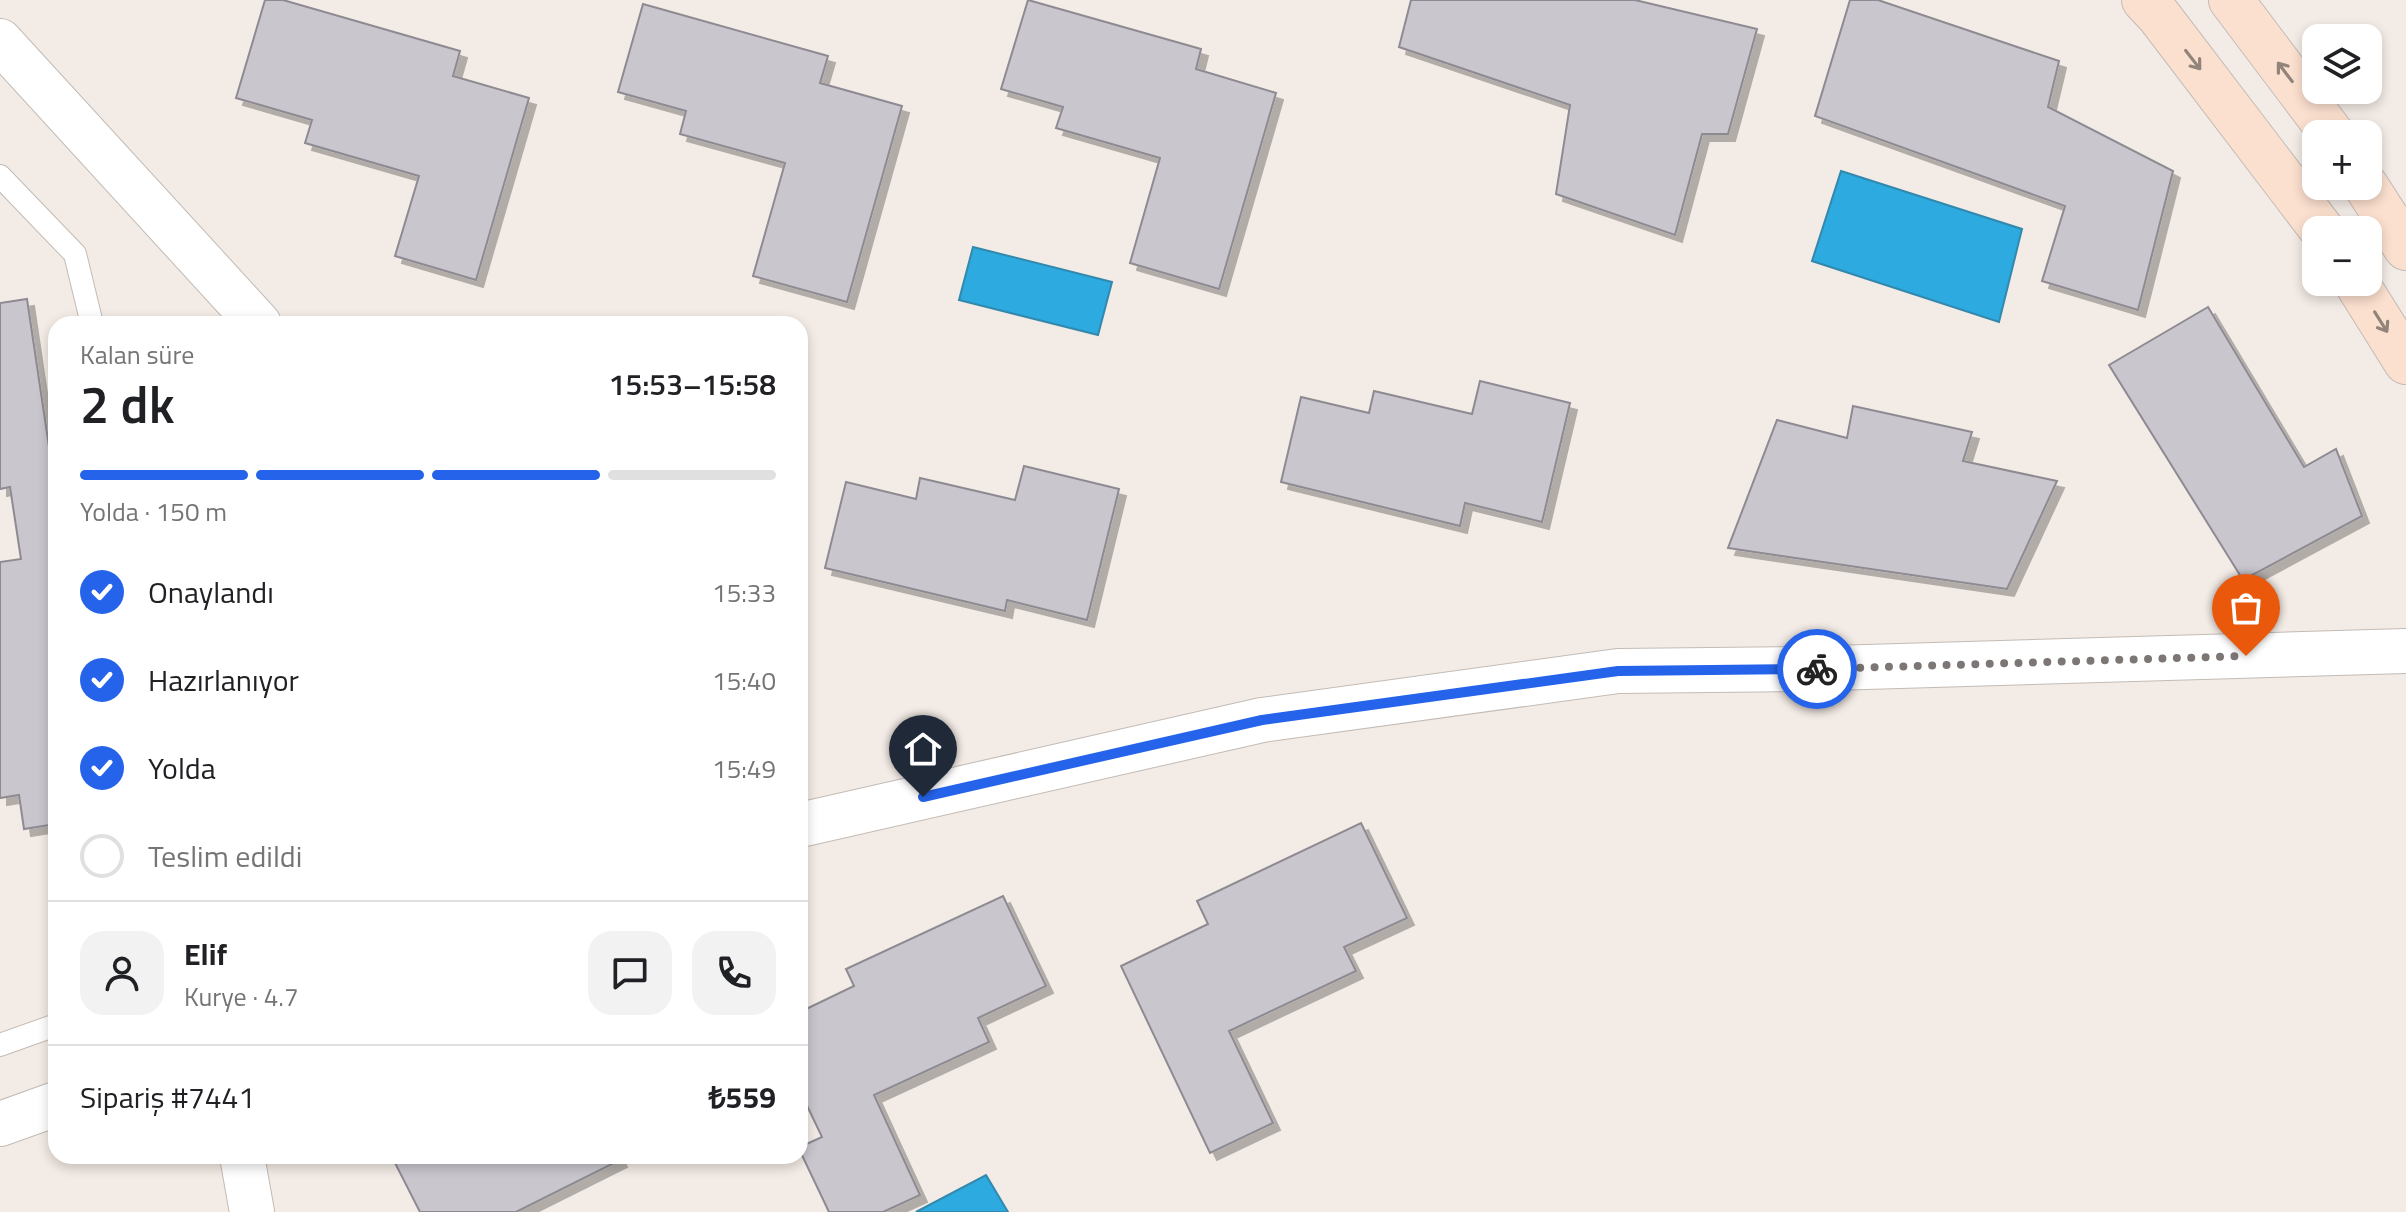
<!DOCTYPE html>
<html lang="tr">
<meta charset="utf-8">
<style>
:root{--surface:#fff;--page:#f2f2f2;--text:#202124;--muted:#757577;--line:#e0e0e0;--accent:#2563eb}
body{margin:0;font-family:"Titillium Web",sans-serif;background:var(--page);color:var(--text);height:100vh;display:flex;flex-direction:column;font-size:30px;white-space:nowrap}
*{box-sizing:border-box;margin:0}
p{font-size:26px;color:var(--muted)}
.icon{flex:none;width:44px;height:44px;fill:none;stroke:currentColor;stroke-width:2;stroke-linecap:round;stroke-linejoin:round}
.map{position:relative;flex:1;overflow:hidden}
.drawer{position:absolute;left:48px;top:316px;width:760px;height:848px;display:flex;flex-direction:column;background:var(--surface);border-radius:24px;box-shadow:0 4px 12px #0003}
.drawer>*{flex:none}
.controls{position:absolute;left:2302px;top:24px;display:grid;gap:16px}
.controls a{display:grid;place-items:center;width:80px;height:80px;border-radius:16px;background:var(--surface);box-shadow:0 4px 12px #0003;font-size:40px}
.pin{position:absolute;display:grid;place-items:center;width:68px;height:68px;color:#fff;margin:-82px -34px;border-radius:50% 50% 50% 0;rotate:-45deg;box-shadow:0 0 8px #0007}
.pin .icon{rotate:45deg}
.courier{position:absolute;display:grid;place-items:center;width:80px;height:80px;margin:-40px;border:6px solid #2563eb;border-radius:50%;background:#fff;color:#222;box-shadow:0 2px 10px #0007}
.headline em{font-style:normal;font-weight:600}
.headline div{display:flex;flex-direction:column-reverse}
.headline{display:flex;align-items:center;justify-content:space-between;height:136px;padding:0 32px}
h1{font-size:52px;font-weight:600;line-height:60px}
.bar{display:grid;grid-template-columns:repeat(4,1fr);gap:12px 8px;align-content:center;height:96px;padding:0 32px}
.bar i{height:10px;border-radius:6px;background:var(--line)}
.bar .selected{background:var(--accent)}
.bar p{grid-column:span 4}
.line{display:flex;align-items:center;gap:20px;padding:0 32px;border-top:2px solid var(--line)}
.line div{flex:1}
.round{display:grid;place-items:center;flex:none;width:84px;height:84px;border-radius:24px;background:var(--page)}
ol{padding:0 32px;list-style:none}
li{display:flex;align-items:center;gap:24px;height:88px}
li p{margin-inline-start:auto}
li .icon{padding:8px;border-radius:50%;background:var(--accent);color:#fff;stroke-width:4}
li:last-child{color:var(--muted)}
li i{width:44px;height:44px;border:4px solid var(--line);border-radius:50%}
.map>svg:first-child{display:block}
</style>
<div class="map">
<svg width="2406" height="1212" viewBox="0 0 2406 1212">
<defs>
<filter id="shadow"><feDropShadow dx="7" dy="7" stdDeviation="0" flood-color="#0004"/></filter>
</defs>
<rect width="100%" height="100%" fill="#f3ebe5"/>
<!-- water -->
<path fill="#2daadf" stroke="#3288ad" stroke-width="2" d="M1841,171L2022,229L1999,322L1812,261Z
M973,247L1112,282L1098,335L959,300Z
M986,1175L1008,1212H916Z"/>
<!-- building -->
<path fill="#cac6ce" stroke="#8e8a92" stroke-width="2" filter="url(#shadow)" d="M265,0H283L460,51L453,76L529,98L476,280L395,256L419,176L305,143L312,120L236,98Z
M1028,0L1201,49L1196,69L1276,93L1219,289L1130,263L1160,158L1056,128L1063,107L1001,89Z
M1411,0H1635L1757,29L1728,134H1702L1675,235L1556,194L1570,105L1399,47Z
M1850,0H1878L2059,61L2048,107L2173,171L2138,310L2042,281L2065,206L1815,116Z
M643,4L828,56L820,83L902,106L847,302L753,276L785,163L680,134L686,111L618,92Z
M27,299L56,494V824L24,829L19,795L0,798V562L21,559L10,487L0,489V303Z
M2208,307L2304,467L2336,449L2362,516L2243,580L2109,365Z
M1480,381L1570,403L1542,522L1465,503L1460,526L1281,482L1301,397L1369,413L1374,391L1472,414Z
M1853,406L1972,432L1963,461L2057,481L2007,589L1728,548L1777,420L1847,438Z
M1024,466L1119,489L1087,620L1007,600L1005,611L825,568L846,482L916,499L920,478L1015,500Z
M1361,823L1407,918L1344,947L1356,971L1229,1031L1273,1123L1210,1153L1121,966L1208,924L1197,901Z
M1003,896L1046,986L978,1018L989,1042L874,1095L920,1195L883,1212H829L800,1151V1147L822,1137L800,1091V1012L854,986L846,969Z
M404,1156H618L620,1160L516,1212H420L394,1161Z"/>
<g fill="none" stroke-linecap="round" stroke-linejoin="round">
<defs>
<path id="service" d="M0,176L75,254L92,324
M0,1045L56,1025"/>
<path id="minor" d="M0,41L259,324
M800,825L1262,720L1618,671L1799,669L2406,651
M0,1124L56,1104
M242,1156L252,1212"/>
<path id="secondary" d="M2144,0L2159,16L2322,230
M2231,0L2332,134
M2366,186L2406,248
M2356,282L2406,362"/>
</defs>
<!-- service casing -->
<use href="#service" stroke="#c3bbb5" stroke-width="24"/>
<!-- minor casing -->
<use href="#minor" stroke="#c3bbb5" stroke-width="46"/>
<!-- secondary casing -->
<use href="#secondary" stroke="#c3bbb5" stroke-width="46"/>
<!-- service -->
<use href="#service" stroke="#fff" stroke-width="22"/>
<!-- minor -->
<use href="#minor" stroke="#fff" stroke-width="44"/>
<!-- secondary -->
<use href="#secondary" stroke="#fce0cf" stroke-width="44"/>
</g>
<!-- one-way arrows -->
<defs><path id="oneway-shaft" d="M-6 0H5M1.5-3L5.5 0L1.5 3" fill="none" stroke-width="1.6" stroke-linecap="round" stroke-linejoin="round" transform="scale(2)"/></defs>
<g stroke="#92847b">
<use href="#oneway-shaft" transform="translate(2193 60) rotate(52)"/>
<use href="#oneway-shaft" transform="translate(2285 72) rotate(-127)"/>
<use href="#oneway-shaft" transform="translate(2381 322) rotate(58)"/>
</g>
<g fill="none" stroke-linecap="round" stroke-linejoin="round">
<!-- done -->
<path stroke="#7c7774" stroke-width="8" stroke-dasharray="0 14.4" d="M1817,669L2246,656"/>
<!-- route -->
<path stroke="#2563eb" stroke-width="10" d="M923,797L1262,720L1618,671L1817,669"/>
</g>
</svg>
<div class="controls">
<a><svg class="icon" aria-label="layers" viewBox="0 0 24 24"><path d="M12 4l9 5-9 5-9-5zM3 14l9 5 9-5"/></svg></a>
<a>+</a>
<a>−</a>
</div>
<div class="pin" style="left:2246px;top:656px;background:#ea580c"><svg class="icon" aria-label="bag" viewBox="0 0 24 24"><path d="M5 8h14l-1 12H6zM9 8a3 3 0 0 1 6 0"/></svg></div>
<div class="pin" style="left:923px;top:797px;background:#1f2937"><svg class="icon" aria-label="home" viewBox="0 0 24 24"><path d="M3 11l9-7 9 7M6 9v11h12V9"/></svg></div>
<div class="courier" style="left:1817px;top:669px"><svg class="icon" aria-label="bike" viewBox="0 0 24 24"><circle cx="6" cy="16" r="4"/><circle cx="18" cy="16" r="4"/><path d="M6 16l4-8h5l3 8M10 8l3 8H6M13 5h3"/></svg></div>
<section class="drawer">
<div class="headline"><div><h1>2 dk</h1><p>Kalan süre</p></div><em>15:53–15:58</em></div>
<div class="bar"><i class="selected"></i><i class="selected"></i><i class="selected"></i><i></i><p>Yolda · 150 m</p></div>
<ol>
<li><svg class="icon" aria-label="check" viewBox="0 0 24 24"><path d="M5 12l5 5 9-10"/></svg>Onaylandı<p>15:33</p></li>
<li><svg class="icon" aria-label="check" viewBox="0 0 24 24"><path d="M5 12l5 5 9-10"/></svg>Hazırlanıyor<p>15:40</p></li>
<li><svg class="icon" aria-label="check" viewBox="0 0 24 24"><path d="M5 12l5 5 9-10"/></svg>Yolda<p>15:49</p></li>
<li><i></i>Teslim edildi</li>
</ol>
<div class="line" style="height:144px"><a class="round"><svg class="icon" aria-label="person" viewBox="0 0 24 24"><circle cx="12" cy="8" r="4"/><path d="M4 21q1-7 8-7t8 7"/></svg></a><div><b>Elif</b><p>Kurye · 4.7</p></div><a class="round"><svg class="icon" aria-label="chat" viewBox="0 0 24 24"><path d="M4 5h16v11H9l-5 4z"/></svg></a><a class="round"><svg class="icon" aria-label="phone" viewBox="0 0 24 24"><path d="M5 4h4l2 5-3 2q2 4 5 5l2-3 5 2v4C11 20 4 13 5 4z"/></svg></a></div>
<div class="line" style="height:104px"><div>Sipariş #7441</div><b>₺559</b></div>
</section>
</div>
